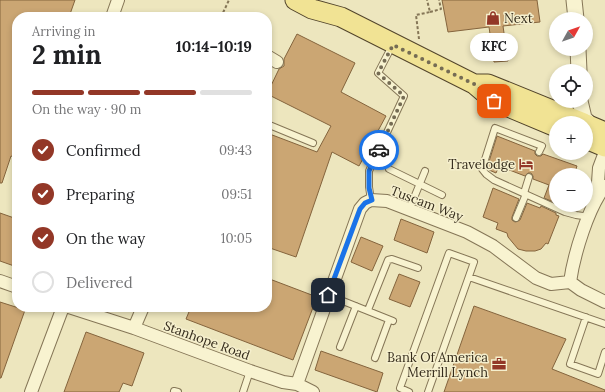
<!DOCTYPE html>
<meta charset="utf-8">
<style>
:root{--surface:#fff;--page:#f2f2f2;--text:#202124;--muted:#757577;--line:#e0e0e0;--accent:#933727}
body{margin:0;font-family:Lora,serif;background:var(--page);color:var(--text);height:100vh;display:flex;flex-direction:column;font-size:15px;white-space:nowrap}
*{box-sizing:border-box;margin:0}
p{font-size:13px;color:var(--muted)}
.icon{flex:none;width:22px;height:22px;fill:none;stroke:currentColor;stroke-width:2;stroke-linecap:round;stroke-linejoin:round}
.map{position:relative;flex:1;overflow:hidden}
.details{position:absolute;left:12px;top:12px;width:260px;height:300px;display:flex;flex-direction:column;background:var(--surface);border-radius:16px;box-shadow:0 2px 6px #0003}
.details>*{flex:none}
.needle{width:26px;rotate:50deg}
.tools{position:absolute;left:549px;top:12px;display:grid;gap:8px}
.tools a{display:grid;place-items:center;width:44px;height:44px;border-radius:50%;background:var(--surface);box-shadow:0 2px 6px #0003;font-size:20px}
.pin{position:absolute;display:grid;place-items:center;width:34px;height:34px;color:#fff;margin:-17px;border-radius:8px;box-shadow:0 2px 6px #0006}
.courier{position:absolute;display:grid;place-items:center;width:40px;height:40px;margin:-20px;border:3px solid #1a73e8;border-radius:50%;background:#fff;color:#222;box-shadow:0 1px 5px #0007}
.bubble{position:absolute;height:28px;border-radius:14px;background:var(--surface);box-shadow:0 2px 6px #0003;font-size:13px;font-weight:800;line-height:28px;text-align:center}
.head em{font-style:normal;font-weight:800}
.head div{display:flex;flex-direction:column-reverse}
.head{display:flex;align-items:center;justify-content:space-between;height:68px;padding:0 20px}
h1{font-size:26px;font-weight:800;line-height:30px}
.bar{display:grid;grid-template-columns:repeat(4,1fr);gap:6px 4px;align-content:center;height:48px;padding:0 20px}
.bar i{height:5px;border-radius:3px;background:var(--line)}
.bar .on{background:var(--accent)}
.bar p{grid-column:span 4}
ol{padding:0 20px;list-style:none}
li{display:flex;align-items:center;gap:12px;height:44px}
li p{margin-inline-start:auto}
li .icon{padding:4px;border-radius:50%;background:var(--accent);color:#fff;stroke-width:4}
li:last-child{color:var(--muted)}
li i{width:22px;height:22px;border:2px solid var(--line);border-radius:50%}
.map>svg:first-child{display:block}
</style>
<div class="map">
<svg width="605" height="392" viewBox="0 0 605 392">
<rect width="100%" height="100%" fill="#ede6be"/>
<!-- building -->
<path fill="#cba673" stroke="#84643d" d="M0,0H75L69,17H17V158L11,156L2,183H0Z
M442,0H537L540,22L503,26L508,61L494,62L489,27L448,32Z
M297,34L355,63L341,92L386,116L359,166L332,152L296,257L267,247V133L317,152L331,126L267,94L279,69L284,66V59Z
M497,136L535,151V154L537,156H541L543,154L577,166L574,175H556V203L544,198L549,185L533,179V176L531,173H528L525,176L499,166L496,173L489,170L487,168Z
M493,188L519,199L512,217V220L515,222L520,220L527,203L540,208L541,206L556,213V215L559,216L548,244L546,243L541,249L535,251H526L518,249L508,237L507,233L496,229L498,223L483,217Z
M0,213L17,219V267L0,261Z
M401,219L434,232L427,253L394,240Z
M361,237L383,246L372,271L351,262Z
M399,274L420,282L410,307L389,299Z
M267,278L317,297L293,360L186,319L191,307H267Z
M0,302L25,310L1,378H0Z
M474,306L566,339L552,369L605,390V392H444Z
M86,332L144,353L132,386L123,383L119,392H64Z
M321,351L383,373L377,392L315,370Z"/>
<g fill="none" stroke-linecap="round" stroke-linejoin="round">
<defs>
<path id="service" d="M267,124L313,143
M539,152L542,146L495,128L482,169L486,174L494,180L565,212L576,215L590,217
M389,169L442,195
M524,193L529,177
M371,200L369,187V171L404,96L378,73L392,46
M409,210L425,171
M516,218L526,194
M469,277L605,324
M328,295L393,321
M368,310L388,260L392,259L418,268
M586,317L570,364L598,374L605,352
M340,347L356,306
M375,358L389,320
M174,391L178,392
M243,392L250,371
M409,392L400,388L449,253L474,262L428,392"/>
<path id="minor" d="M112,17L118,0
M267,56L277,62
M597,197L599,168L605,152
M0,281L17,287
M570,282C574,254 588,208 605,186
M69,307L134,328L250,371L283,382L297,384L313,392
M134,328L143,307
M297,384L360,209L365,203L371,200L387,201L467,232L493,246L536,278L551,284L570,282L581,290L605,302
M31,392L63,307"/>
<path id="tertiary" d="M574,0L576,19
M578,49L579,71
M580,101L584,118L592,126"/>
<path id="primary" d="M295,0L312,9L341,17L474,84L494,101L556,127
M475,84H488L584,123
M586,124L605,132
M586,139L605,147"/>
</defs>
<!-- service casing -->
<use href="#service" stroke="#857657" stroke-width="8"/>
<!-- minor casing -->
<use href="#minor" stroke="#857657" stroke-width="14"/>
<!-- tertiary casing -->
<use href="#tertiary" stroke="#857657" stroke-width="17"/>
<!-- primary casing -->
<use href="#primary" stroke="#52442b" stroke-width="21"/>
<!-- path -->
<path stroke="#857657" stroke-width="2" stroke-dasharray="3 2" stroke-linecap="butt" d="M430,12L441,9L439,0
M221,17L229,0
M419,39L416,15L430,12L427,0"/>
<!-- service -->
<use href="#service" stroke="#f8f3d0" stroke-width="6"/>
<!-- minor -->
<use href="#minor" stroke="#f8f3d0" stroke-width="12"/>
<!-- tertiary -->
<use href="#tertiary" stroke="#f8f3d0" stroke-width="15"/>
<!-- primary -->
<use href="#primary" stroke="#f1e394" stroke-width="19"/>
</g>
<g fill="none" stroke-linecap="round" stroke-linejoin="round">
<!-- done -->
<path stroke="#756c54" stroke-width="4" stroke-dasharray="0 7.2" d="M379,150L404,96L378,73L393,45L474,84L494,101"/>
<!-- route -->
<path stroke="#1a73e8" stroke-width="5" d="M328,295L360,209L365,203L372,200L369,188V171L379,150"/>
</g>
<!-- icons -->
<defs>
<symbol id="shop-bare" viewBox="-9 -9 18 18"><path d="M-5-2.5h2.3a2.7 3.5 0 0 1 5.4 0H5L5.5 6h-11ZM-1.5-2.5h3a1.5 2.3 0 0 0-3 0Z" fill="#933727" stroke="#f5efcd" stroke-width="2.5" paint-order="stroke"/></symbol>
<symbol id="hotel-bare" viewBox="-9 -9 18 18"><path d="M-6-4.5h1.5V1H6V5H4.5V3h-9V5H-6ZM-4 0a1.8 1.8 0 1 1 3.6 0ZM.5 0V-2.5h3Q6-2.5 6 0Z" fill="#933727" stroke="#f5efcd" stroke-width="2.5" paint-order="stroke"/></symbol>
<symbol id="office-bare" viewBox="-9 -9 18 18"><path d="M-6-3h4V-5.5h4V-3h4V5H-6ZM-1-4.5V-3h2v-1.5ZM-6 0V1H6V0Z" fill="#933727" stroke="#f5efcd" stroke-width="2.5" paint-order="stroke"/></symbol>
</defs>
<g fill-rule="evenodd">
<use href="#shop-bare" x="483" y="8" width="20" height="20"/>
<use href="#hotel-bare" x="516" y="154" width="20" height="20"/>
<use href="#office-bare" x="489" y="354" width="20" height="20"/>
</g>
<g text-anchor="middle" stroke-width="3" stroke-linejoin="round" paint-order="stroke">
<!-- poi labels -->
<g font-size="13" fill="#342b1b" stroke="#f5efcd" text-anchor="end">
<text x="504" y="23" text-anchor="start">Next</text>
<text x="515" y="169">Travelodge</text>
<text x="488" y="362">Bank Of America<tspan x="488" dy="15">Merrill Lynch</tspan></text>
</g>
<!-- street labels -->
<g font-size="13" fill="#342b1b" stroke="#f5efcd">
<text transform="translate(427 203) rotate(21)" y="5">Tuscam Way</text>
<text transform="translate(207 340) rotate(20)" y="5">Stanhope Road</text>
</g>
</g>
</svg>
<div class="tools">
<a><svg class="needle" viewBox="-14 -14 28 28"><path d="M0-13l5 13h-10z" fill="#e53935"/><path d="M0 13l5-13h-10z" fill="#757577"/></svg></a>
<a><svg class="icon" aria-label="locate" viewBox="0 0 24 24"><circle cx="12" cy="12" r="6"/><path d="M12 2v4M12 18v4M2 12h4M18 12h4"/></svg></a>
<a>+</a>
<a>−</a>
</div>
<div class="pin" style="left:494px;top:101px;background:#ea580c"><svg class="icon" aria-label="bag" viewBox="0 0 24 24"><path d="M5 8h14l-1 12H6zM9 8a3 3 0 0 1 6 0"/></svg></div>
<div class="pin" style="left:328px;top:295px;background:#1f2937"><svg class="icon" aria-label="home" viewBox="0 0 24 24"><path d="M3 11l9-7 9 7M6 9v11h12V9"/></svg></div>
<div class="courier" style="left:379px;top:150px"><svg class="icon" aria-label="car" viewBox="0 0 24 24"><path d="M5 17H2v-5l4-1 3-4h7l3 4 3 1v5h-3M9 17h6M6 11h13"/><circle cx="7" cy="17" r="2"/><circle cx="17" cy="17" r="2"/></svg></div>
<div class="bubble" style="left:470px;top:33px;width:48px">KFC</div>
<section class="details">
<div class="head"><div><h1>2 min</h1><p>Arriving in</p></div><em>10:14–10:19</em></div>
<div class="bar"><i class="on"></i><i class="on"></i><i class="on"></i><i></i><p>On the way · 90 m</p></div>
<ol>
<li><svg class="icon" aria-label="check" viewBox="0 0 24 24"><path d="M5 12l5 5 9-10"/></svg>Confirmed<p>09:43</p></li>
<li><svg class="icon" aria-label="check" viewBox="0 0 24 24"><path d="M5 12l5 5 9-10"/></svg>Preparing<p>09:51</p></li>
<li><svg class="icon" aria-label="check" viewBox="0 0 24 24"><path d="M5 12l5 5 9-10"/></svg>On the way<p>10:05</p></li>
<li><i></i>Delivered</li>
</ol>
</section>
</div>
